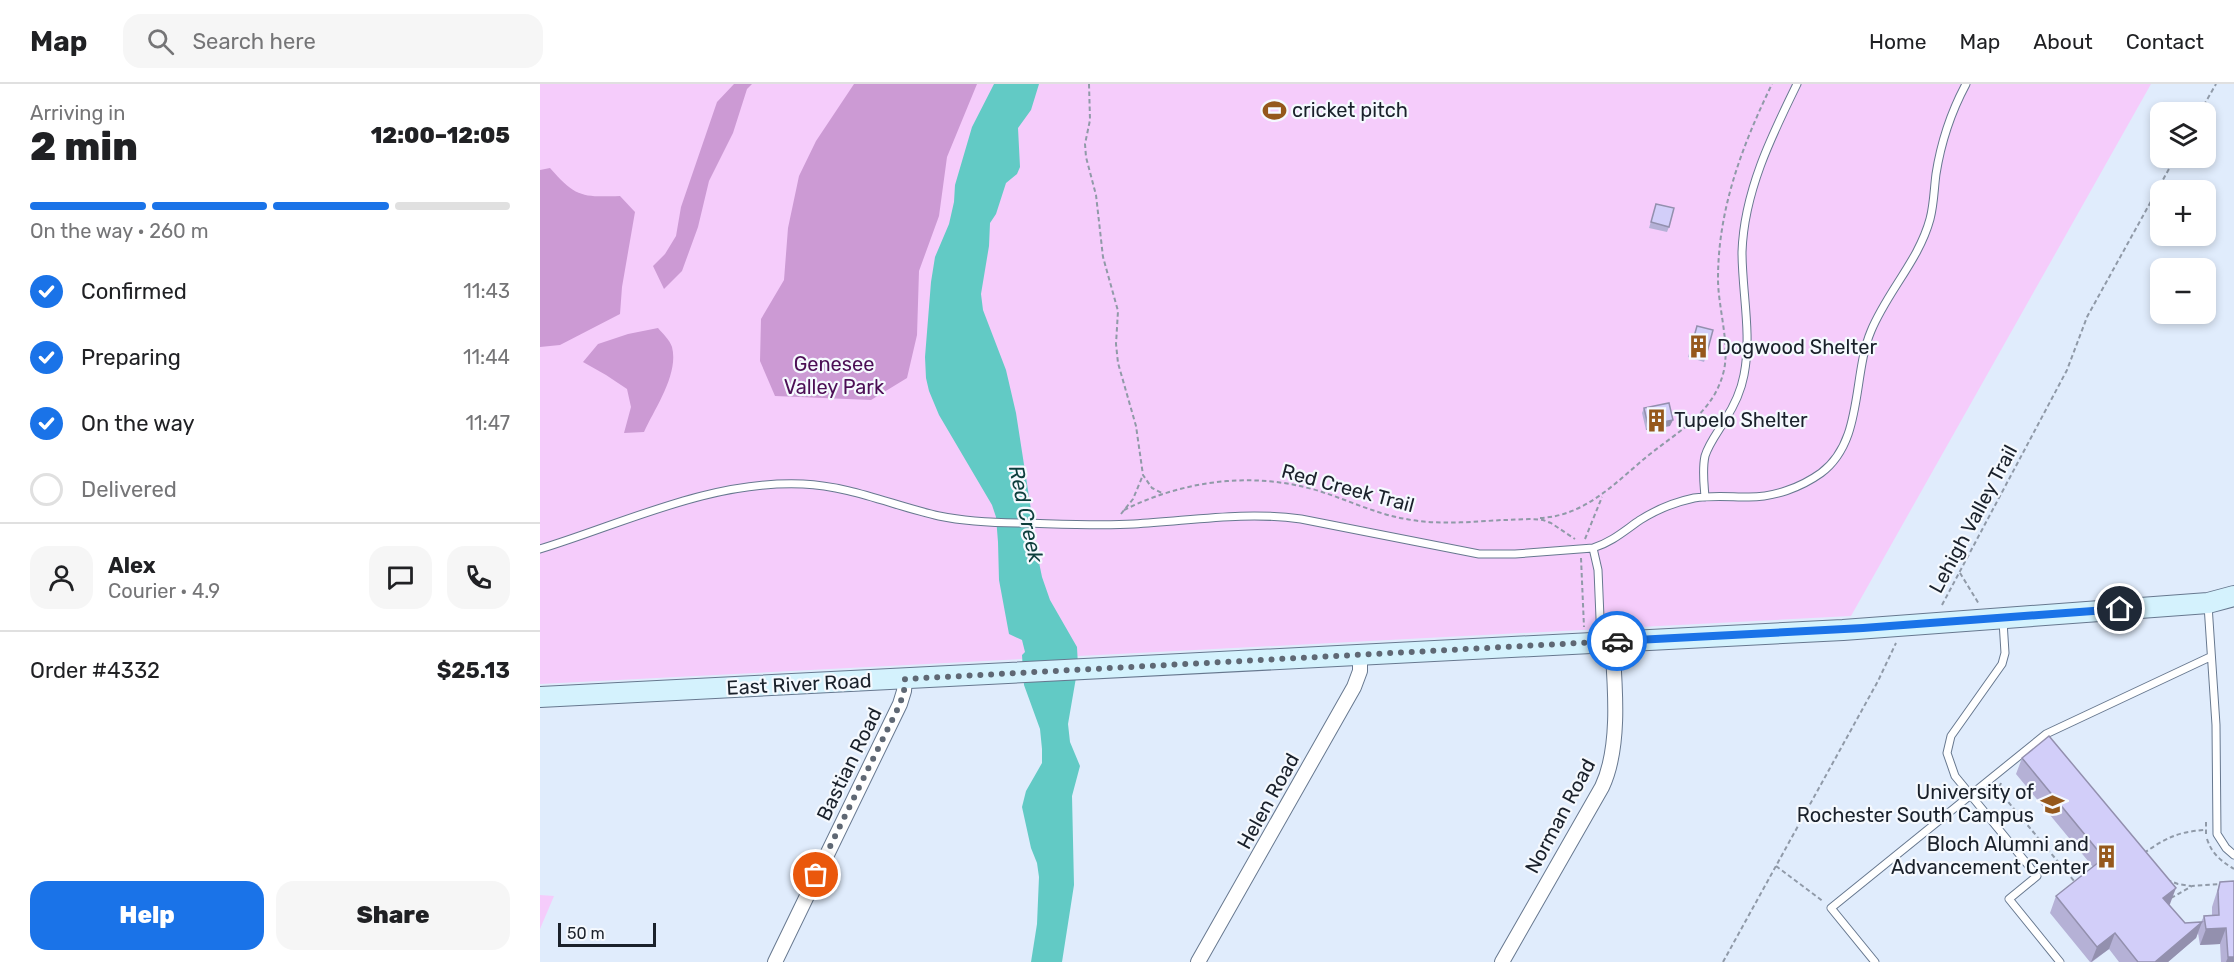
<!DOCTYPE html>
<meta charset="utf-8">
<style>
:root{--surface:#fff;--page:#f6f6f6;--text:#202124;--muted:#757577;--line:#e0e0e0;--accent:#1a73e8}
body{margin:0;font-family:Rubik,sans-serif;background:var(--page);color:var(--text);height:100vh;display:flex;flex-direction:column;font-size:22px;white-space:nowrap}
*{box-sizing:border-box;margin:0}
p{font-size:20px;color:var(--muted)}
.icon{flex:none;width:33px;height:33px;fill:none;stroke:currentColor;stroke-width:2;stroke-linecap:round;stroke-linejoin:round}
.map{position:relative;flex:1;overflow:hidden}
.drawer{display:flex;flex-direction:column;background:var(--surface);width:540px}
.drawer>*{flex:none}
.tools{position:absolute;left:1610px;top:18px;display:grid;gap:12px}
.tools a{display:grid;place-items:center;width:66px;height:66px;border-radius:12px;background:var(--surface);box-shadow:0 3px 9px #0003;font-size:30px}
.scale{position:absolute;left:18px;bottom:15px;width:98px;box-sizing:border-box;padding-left:6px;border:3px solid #1a212b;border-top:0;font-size:16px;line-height:21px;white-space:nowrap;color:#1a212b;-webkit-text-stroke:4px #f5f9fe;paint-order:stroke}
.pin{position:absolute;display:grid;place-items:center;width:51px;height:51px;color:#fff;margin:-26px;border:3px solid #fff;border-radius:50%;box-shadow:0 2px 6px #0007}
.courier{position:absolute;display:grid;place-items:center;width:60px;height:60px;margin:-30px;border:4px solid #1a73e8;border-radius:50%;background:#fff;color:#222;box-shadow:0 2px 8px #0007}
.summary em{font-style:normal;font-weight:800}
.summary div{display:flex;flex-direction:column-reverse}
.summary{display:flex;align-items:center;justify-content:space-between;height:102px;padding:0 30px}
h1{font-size:39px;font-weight:800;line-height:45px}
.bar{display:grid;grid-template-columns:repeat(4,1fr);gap:9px 6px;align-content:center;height:72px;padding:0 30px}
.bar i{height:8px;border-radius:4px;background:var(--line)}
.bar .current{background:var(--accent)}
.bar p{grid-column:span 4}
.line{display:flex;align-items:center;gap:15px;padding:0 30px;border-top:2px solid var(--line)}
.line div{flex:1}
.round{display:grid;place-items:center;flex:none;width:63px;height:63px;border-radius:18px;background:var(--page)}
ol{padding:0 30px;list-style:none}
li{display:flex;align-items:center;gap:18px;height:66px}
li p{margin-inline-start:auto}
li .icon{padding:6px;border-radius:50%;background:var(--accent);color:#fff;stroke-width:4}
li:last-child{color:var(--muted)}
li i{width:33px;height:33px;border:3px solid var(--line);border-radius:50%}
.primary-button{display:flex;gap:12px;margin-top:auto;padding:12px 30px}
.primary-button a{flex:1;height:69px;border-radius:18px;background:var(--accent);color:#fff;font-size:24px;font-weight:800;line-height:69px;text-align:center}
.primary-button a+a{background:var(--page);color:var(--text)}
header{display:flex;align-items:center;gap:36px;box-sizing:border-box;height:84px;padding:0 30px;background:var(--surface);border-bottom:2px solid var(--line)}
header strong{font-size:28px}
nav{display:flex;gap:33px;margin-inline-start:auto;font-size:21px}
.search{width:420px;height:54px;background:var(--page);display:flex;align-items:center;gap:15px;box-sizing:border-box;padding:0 21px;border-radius:18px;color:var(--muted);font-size:22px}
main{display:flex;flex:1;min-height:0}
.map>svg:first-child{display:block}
</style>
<header>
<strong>Map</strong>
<div class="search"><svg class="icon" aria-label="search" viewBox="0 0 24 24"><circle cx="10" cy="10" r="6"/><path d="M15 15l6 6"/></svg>Search here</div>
<nav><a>Home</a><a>Map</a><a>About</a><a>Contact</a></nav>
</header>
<main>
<section class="drawer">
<div class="summary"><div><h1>2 min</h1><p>Arriving in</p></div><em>12:00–12:05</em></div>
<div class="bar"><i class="current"></i><i class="current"></i><i class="current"></i><i></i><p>On the way · 260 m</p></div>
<ol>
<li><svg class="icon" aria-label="check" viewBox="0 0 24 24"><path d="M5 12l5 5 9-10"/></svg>Confirmed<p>11:43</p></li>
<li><svg class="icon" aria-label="check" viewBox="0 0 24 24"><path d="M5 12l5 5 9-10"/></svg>Preparing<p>11:44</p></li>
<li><svg class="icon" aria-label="check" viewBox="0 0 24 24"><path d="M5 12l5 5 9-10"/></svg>On the way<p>11:47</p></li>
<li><i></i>Delivered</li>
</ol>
<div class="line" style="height:108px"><a class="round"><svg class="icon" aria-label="person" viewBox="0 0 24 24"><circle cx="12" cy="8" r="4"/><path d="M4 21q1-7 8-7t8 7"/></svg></a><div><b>Alex</b><p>Courier · 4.9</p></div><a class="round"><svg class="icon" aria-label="chat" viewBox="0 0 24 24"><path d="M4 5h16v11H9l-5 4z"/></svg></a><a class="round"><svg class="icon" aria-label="phone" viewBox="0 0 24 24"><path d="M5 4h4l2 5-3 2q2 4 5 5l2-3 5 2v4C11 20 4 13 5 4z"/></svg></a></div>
<div class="line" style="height:78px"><div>Order #4332</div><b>$25.13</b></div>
<div class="primary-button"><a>Help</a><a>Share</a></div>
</section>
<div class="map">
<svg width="1694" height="878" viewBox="0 0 1694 878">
<rect width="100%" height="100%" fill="#e0ecfc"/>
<!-- green -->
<path fill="#f5ccfb" d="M0,0H1611L1311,532L0,600Z
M0,811L14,812L0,845Z"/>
<!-- forest -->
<path fill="#cc9ad4" d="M194,0H212L207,5L193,49L169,97L158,143L142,187L124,205L113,182L125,170L136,152L141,123L177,18Z
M314,0H437L407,73L399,132L379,187L377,251L367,294L331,316L235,312L220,277L221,235L244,196L248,144L259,92L276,57Z
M10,84C36,114 43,113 80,112L95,128L82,203L80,230L20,261L0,263V86Z
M118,244C122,249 130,256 132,263C139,290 115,324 104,348L84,349L91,323L87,305L66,291L43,278L58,260L88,250Z"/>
<!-- water -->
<path fill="#62cac5" d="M454,0H499L491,26L478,44L480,83L477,90L466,99L456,130L450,139L449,162L441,210L443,226L466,286L476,329L492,432L494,454L502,493L510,516L537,563L538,582L528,640L530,658L540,682L532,712L534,801L522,878H491L497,840L499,793L497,779L491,764L482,723L486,707L502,679V665L500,645L484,601L482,571L485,568L482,556L469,550L459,496L458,458L456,433L452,421L399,331L389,307L386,294L385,273L391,198L395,173L409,140L414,118L415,101L432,43Z"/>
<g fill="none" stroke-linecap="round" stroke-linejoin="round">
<defs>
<path id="lane" d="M1165,413C1164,399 1162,386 1165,372C1169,359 1178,348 1185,336C1194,322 1201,307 1204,291C1212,250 1202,208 1202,168C1204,108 1231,53 1257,0
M0,465C85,439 171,396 263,400C310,402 354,422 399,432C428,438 456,439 485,439C521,440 558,442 594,440C650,437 704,427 761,435L939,470H975L1053,464
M1668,521L1676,641L1677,750L1686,764L1694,771
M1463,537L1465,569L1462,580L1411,652L1407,669L1415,692L1497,792L1469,815L1520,878
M1061,558L1058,486L1053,464C1072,458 1084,447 1100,436C1116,426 1135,418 1154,414C1172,411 1191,413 1209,413C1234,413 1260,404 1281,389C1324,357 1312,292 1331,247C1347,208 1379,176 1390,135C1394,120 1394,105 1396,90C1401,58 1411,28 1426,0
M1335,878L1291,824L1506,650L1670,573"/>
<path id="street" d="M235,878L360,620L364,607L365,595
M658,878L814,603L820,587V571
M962,878L1062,703C1081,663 1075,601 1072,557"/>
<path id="secondary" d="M0,613L1303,546L1668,519L1694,512"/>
</defs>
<!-- lane casing -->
<use href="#lane" stroke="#67788f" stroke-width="9"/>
<!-- street casing -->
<use href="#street" stroke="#67788f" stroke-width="16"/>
<!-- secondary casing -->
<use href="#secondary" stroke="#67788f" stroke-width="22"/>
<!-- path -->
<path stroke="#909aa8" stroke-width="2" stroke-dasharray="4.5 3" stroke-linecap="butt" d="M549,0L550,36L545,60L546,73L556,111L563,173L578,227L576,260L578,279L596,342L603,391L612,404L622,409
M1660,28L1676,0
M584,426C644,396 714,387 779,407C808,416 836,430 866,435C896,441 931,438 962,436C975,436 989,434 1003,436L1011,439L1035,455
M581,430L593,415L603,391
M1000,434C1044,432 1073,401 1104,375C1135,349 1172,331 1183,290C1191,263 1178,224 1178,195C1178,125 1202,62 1232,0
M1045,455L1062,413
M1041,474L1044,543
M1420,489L1439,520
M1402,521L1527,286L1547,233L1635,74
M1461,699L1459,704L1464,713L1535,798
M1666,750V738
M1667,755C1672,770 1681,777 1694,785
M1604,769C1626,754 1637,748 1664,746
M1236,782L1284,818
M1627,796L1638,800L1651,802
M1631,814L1652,802L1682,800
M1183,878L1338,597L1356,559"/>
<!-- lane -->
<use href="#lane" stroke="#fff" stroke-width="7"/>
<!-- street -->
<use href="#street" stroke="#fff" stroke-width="14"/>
<!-- secondary -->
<use href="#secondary" stroke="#d4f2fd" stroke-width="20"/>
</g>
<!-- wall -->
<path fill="#b5b1d6" d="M1116,120L1129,143L1127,148L1109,144Z
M1157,242L1166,272L1164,278L1148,273Z
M1104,324L1130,342L1106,346L1102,329Z
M1482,674L1630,820L1629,821L1645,839L1661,838L1664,832L1672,831V823L1680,798L1694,878H1681L1680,860L1660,861L1658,849L1656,854L1628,878H1579L1569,865L1552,878H1550L1510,829L1516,812L1553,783L1476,690Z"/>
<!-- shaded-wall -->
<path fill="#9390ae" d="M1133,336L1130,342L1106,346L1108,341Z
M1636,804L1630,820L1618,830L1623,814Z
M1662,838L1656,854L1628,878H1615Z
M1686,844L1680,860L1660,861L1666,845Z
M1575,849L1569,865L1551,878L1557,863Z
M1688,873H1694V878H1686Z"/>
<!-- building -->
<path fill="#d2cef9" stroke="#9390ae" stroke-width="1.5" d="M1116,120L1134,124L1129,143L1111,138Z
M1157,242L1173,246L1166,272L1150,267Z
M1129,319L1133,336L1108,341L1104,324Z
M1509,652L1636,804L1623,814L1645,839L1662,838L1615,878H1598L1575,849L1557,863L1516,812L1564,774L1482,674Z
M1694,797V873H1688L1686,844L1666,845L1664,832L1679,831L1678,807L1680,798Z"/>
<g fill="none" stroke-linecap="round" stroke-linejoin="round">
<!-- done -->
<path stroke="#5f6874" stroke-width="6" stroke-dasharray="0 10.8" d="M276,791L360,620L364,607L365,595L1077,557"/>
<!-- route -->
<path stroke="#1a73e8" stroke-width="8" d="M1077,557L1323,544L1580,525"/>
</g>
<!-- icons -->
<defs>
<symbol id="stadium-bare" viewBox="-9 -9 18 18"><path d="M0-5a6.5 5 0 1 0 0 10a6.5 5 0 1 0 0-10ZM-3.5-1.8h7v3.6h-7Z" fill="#95581c" stroke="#f5f9fe" stroke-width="2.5" paint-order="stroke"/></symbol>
<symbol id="building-bare" viewBox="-9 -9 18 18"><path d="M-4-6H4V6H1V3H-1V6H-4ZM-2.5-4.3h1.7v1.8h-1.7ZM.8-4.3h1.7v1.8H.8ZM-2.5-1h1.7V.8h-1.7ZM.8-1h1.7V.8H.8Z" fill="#95581c" stroke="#f5f9fe" stroke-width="2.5" paint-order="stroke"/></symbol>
<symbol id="university-bare" viewBox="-9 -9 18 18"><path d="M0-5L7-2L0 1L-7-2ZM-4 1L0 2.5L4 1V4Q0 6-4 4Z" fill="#95581c" stroke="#f5f9fe" stroke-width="2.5" paint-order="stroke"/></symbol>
</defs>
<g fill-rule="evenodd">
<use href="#stadium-bare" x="718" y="10" width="33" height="33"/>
<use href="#building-bare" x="1142" y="246" width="33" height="33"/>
<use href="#building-bare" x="1100" y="320" width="33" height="33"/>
<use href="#university-bare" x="1496" y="704" width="33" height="33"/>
<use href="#building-bare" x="1550" y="756" width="33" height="33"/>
</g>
<g text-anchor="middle" stroke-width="4.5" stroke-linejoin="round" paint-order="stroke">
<!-- poi labels -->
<g font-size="20" fill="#1a212b" stroke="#f5f9fe" text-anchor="start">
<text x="752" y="33">cricket pitch</text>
<text x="1177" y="270">Dogwood Shelter</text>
<text x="1134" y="343">Tupelo Shelter</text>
<text x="1494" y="715" text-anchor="end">University of<tspan x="1494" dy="23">Rochester South Campus</tspan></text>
<text x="1549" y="767" text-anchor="end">Bloch Alumni and<tspan x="1549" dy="23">Advancement Center</tspan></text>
</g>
<!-- park labels -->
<g font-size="20" fill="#4c0f55" stroke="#f5f9fe">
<text x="294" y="287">Genesee<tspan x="294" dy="23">Valley Park</tspan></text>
</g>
<!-- street labels -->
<g font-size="20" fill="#1a212b" stroke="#f5f9fe">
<text transform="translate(808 404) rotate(15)" y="7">Red Creek Trail</text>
<text transform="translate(1433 435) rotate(-62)" y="7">Lehigh Valley Trail</text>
<text transform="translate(259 600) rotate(-3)" y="7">East River Road</text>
<text transform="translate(309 680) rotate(-64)" y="7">Bastian Road</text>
<text transform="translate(728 717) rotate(-61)" y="7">Helen Road</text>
<text transform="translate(1020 732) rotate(-62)" y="7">Norman Road</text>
</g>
<!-- water labels -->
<g font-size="21" font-style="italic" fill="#0c3e3c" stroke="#f5f9fe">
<text transform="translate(486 430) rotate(78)" y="7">Red Creek</text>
</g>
</g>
</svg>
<div class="tools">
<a><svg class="icon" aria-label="layers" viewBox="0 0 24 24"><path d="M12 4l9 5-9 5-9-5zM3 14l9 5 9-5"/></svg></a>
<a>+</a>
<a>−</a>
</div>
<div class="scale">50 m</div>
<div class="pin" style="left:276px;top:791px;background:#ea580c"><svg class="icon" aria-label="bag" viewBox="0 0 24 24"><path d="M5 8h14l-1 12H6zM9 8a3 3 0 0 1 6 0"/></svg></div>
<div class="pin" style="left:1580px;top:525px;background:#1f2937"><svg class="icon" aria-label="home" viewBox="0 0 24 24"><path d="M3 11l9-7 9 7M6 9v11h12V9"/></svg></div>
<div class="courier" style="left:1077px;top:557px"><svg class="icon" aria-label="car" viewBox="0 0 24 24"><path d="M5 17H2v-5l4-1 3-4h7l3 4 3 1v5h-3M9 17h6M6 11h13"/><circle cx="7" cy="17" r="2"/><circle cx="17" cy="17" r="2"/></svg></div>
</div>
</main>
